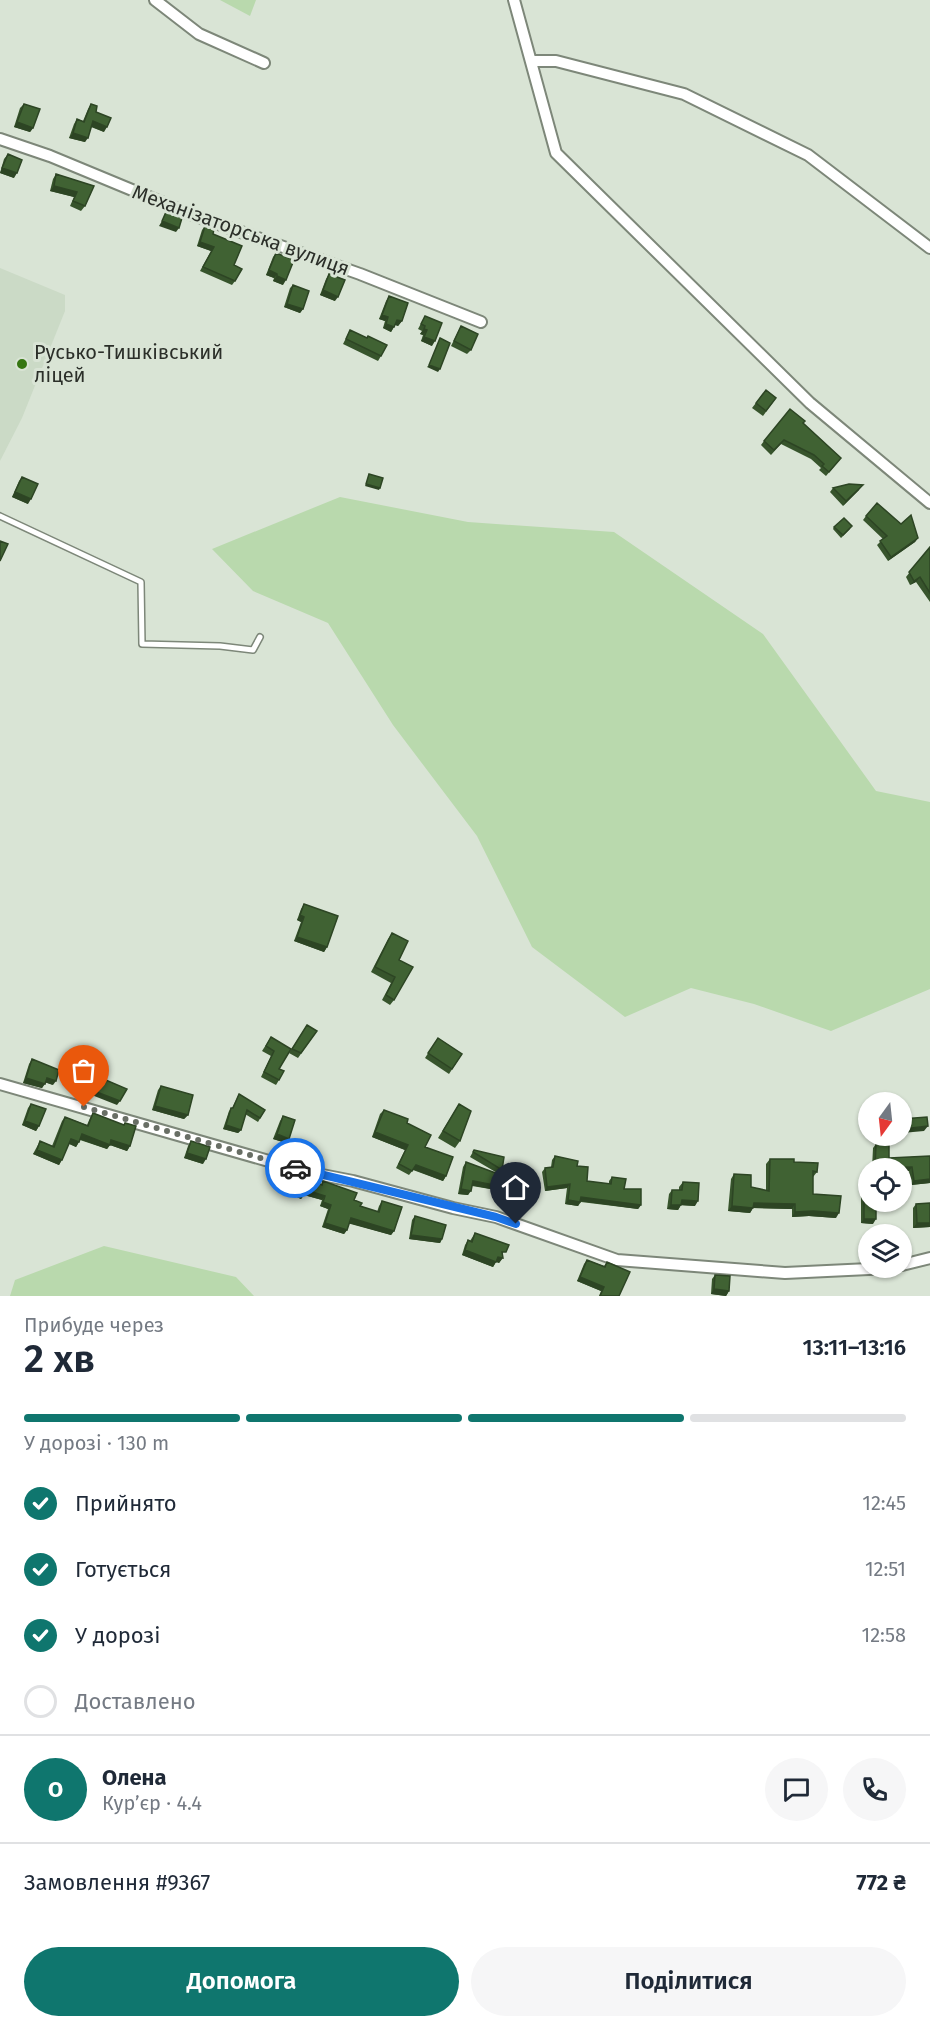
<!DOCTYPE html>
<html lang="uk">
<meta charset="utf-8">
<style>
:root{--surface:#fff;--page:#f6f6f7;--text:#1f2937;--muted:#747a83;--line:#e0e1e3;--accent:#0f766e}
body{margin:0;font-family:"Fira Sans",sans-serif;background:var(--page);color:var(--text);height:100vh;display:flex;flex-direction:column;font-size:22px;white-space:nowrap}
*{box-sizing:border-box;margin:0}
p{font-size:20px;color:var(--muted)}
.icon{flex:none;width:33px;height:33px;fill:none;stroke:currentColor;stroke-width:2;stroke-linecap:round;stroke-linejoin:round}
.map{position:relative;height:1296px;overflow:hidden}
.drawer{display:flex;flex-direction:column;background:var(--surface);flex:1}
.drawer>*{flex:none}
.needle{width:39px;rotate:195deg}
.buttons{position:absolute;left:858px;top:1092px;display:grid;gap:12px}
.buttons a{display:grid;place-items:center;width:54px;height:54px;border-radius:50%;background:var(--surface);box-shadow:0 2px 4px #0004;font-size:30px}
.pin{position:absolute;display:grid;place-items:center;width:51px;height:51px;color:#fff;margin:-62px -26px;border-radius:50% 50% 50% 0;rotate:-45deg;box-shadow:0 0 6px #0007}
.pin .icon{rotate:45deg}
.courier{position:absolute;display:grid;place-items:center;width:60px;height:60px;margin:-30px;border:4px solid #1a73e8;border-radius:50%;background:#fff;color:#222;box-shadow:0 2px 8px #0007}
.summary em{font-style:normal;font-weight:600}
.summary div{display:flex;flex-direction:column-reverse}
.summary{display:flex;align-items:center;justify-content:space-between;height:102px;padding:0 24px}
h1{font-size:39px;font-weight:600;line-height:45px}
.bar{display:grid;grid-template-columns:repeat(4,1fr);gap:9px 6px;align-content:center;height:72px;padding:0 24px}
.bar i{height:8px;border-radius:4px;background:var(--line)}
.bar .active{background:var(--accent)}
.bar p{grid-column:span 4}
.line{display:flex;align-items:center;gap:15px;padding:0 24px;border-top:2px solid var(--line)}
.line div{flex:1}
.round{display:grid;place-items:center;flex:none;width:63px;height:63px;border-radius:32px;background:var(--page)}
ol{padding:0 24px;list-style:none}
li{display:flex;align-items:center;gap:18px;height:66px}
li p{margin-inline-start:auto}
li .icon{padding:6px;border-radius:50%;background:var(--accent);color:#fff;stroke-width:4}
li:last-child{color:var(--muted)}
li i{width:33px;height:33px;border:3px solid var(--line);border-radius:50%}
.button{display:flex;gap:12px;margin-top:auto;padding:12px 24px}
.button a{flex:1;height:69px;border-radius:36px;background:var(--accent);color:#fff;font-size:24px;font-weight:600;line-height:69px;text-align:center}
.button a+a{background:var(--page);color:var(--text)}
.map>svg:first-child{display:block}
</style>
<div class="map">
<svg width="930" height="1296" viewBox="0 0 930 1296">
<rect width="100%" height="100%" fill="#d9e4d5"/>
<!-- built -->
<path fill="#cbdac6" d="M0,268L65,295V311L22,418L0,461Z"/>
<!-- green -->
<path fill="#b9d9ad" d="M220,0H256L250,16Z
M340,497L468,522L614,532L763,634L876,791L930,802V989L831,1031L754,1004L691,988L625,1017L532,947L477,836L393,725L328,623L253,591L212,549Z
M104,1246L236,1277L254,1296H10L15,1280Z"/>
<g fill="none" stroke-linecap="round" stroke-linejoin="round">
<defs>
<path id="lane" d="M0,516L141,582L142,644L220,646L253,650L260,637"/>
<path id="street" d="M155,0L199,34L264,63
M514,0L556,153L810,403L930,503
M531,61H556L684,94L808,155L930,248
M0,139L50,156L190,214L360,274L481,322
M0,1084L307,1172L353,1181L453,1208L496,1217L617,1260L785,1273L890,1268
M902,1265L930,1258"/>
</defs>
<!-- lane casing -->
<use href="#lane" stroke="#7d8779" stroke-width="8"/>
<!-- street casing -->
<use href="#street" stroke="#7d8779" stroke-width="14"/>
<!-- lane -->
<use href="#lane" stroke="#fff" stroke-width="5"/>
<!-- street -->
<use href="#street" stroke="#fff" stroke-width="10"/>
</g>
<!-- wall -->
<path fill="#37542c" d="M24,104L33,128L30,132L14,127L20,108Z
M91,104L96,112L104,132L91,127L85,142L69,138L74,124L77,119L83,121L88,109Z
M8,154L14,178L0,173L4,159Z
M56,174L94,186L85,206L81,211L70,206L74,197L50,191L53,179Z
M205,226L213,234L234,265L235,281L232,285L200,271L211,251L197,246L202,230Z
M276,253L283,285L273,281L274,278L266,275L273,257Z
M329,274L335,301L320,295L326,279Z
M293,285L303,309L300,313L284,307L290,288Z
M389,296L402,321L398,326L395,325L391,332L383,328L385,321L379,319L386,301Z
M425,316L432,346L421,341L423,335L420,334L422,331L418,329Z
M461,326L471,350L467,354L451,346Z
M350,330L381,356L378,361L343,344Z
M766,390L776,398L763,416L752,408Z
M803,423L841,458L826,476L819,470L821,468L811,459L781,444L771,455L761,445L764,441Z
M22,477L28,504L12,497L19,481Z
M833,488L859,490L843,506L830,492Z
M866,516L918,538L915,542L888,561L877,545L883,539L863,520Z
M834,527L850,529L841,538L833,529Z
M930,547V602L916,582L910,585L906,577Z
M304,904L327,947L324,952L294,941L301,922L297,920L301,909Z
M392,933L399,960L394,1000L390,1005L382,1000L391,983L371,972L388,939Z
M307,1025L317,1031L298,1058L289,1053Z
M271,1037L279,1069V1080L276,1085L261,1077L271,1056L262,1051Z
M438,1038L462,1054L449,1074L425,1058Z
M32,1059L53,1085L45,1082L42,1088L23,1083L29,1064Z
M161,1086L188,1115L184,1119L152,1110L158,1090Z
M239,1094L265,1110L258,1122L245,1114L241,1130L238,1133L223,1129L229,1111L232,1108Z
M31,1104L39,1126L36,1131L22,1125L28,1108Z
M459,1104L460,1141L455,1148L438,1138Z
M384,1110L407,1123L446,1176L443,1181L413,1170L409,1175L396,1168L405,1150L372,1137L380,1114Z
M93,1113L130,1146L127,1151L110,1145L107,1149L80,1140L76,1147L69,1144L59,1165L33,1154L40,1141L52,1146L62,1121L65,1117L87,1125L90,1118Z
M283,1116L289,1139L286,1143L273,1139L280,1121Z
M191,1141L203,1164L184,1158L188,1146Z
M876,1144L889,1158L930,1156V1183L911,1185L909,1171L902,1168H872L873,1148Z
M474,1150L502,1170L499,1174L470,1157Z
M555,1156L577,1166L587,1181L609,1184V1181L612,1177L641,1205L638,1209L581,1202L578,1206L565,1204L567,1188L545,1191L542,1172L545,1168L551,1167L552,1160Z
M770,1159L794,1162L817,1172L813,1177V1194L836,1218L809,1216L792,1217V1209L753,1208L750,1213L728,1211L731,1179L734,1174L751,1187L766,1190V1164Z
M466,1162L499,1186L496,1190L472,1186L468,1195L458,1194L463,1167Z
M296,1174L321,1185L323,1181L354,1200L360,1206L377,1212L379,1206L382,1201L394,1231L391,1235L349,1223L347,1230L344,1234L322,1227L328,1209L320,1206L322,1200L304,1195L301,1199L286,1192L292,1178Z
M864,1175L873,1224L861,1223V1179Z
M518,1177L529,1193L526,1198L513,1197L515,1181Z
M683,1182L695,1206L681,1205L678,1210L667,1209L669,1194L672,1190H679V1187Z
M930,1203V1227L913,1228V1208L916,1204Z
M415,1216L442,1239L440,1243L409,1239L412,1220Z
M475,1233L503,1257L499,1263L496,1262L493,1267L462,1255L465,1245L468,1240L470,1241Z
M587,1260L604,1266L607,1262L619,1296H599L601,1291L577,1281L584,1264Z
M715,1275L729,1291L726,1296L711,1294L712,1279Z"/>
<!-- shaded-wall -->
<path fill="#2d4524" d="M93,121L107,127L104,132L90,126Z
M17,122L33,128L30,132L14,127Z
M73,133L88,138L85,142L69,138Z
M2,168L17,173L14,178L0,173Z
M54,186L77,192L74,197L50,191Z
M162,221L179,228L176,232L159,226Z
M200,242L214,247L211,251L197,246Z
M269,270L277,274L274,278L266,275Z
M277,276L286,280L283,285L273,281Z
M323,290L338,297L335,301L320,295Z
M287,304L303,309L300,313L284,307Z
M382,315L388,317L385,321L379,319Z
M397,320L402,321L398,326L394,324Z
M386,324L394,327L391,332L383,328Z
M424,329L427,330L423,335L420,334Z
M424,337L435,341L432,346L421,341Z
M429,365L440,369L438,372L427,367Z
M366,484L380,488L379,490L365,486Z
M863,485L859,490L843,506L846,501Z
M15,492L31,499L28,504L12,497Z
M918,538L915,542L888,561L891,557Z
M920,577L916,582L910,585L914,581Z
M300,915L304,917L301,922L297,920Z
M297,937L327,947L324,952L294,941Z
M26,1078L45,1084L42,1088L23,1083Z
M47,1078L56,1081L53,1085L44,1082Z
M81,1086L120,1101L117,1105L79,1090Z
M155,1106L188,1115L184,1119L152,1110Z
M25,1121L39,1126L36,1131L22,1125Z
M226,1125L241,1130L238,1133L223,1129Z
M928,1126L924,1131L902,1133L903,1129Z
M375,1132L408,1145L405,1150L372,1137Z
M82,1134L111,1140L130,1146L127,1151L110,1145L107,1149L79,1139Z
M277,1134L289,1139L286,1143L273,1139Z
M71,1139L79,1142L76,1147L68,1143Z
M37,1150L62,1160L59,1165L33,1154Z
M187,1153L206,1159L203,1164L184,1158Z
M416,1165L446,1176L443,1181L412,1169Z
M912,1167L909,1171H902V1168H885H886Z
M930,1179V1183L911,1185L914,1181Z
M473,1181L499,1186L496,1190L470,1185Z
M570,1184L567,1188L545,1191L547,1187Z
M289,1188L306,1190L325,1196L322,1200L304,1195L301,1199L286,1192Z
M461,1189L471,1191L468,1195L458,1194Z
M517,1192L529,1193L526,1198L513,1197Z
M581,1197L641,1205L638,1209L579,1201Z
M568,1200L580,1202L578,1206L565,1204Z
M682,1200L698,1201L695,1206L678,1205Z
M323,1202L331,1205L328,1209L320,1206Z
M754,1203L795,1204L792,1209L753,1208L750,1213L728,1211L732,1206Z
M671,1205H681L678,1210L667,1209Z
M813,1211L839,1213L836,1218L809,1216L792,1217L795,1212Z
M351,1218L394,1231L391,1235L347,1223Z
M864,1219H876L873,1224L861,1223Z
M325,1223L347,1230L344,1234L322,1227Z
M917,1223H930V1227L913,1228Z
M411,1235L442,1239L440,1243L409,1239Z
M465,1250L496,1262L493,1267L462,1255Z
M498,1257L503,1258L499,1263L495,1261Z
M580,1277L604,1287L601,1291L577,1281Z
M714,1289L729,1291L726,1296L711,1294Z"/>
<!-- building -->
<path fill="#406233" stroke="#2d4524" stroke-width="1.5" d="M24,104L40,109L33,128L17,122Z
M91,104L97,106L96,112L111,118L107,127L93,121L88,138L73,133L77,119L84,122Z
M8,154L22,160L17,173L2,168Z
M56,174L94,186L85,206L73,201L77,192L54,186Z
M166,212L182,218L179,228L162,221Z
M205,226L214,229L213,234L242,246L234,265L242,269L235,281L203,267L214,247L200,242Z
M276,253L294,260L286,280L277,276V274L269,270Z
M329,274L345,280L338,297L323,290Z
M293,285L309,291L303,309L287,304Z
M389,296L408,303L402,321L397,320L394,327L386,324L388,317L382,315Z
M425,316L442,323L435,341L424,337L427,330L424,329L425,326L421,324Z
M461,326L478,334L471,350L454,341Z
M350,330L367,338L368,336L387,345L381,356L346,339Z
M440,338L450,343L440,369L429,365Z
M766,390L776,398L766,411L756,403Z
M790,409L805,421L803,423L841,458L829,472L822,466L824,464L814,455L784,440L774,450L764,441Z
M369,474L383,478L380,488L366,484Z
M22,477L38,484L31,499L15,492Z
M849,484L863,485L846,501L833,488Z
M877,503L901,524L911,515L918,538L891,557L880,541L887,536L866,516Z
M844,518L852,526L843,535L834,527Z
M0,541L8,544L0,561Z
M930,547V593L920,577L914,581L909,572Z
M304,904L338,916L327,947L297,937L304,917L300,915Z
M392,933L408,941L399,960L413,967L394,1000L386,995L395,977L375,967Z
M307,1025L317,1031L301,1053L292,1049Z
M271,1037L291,1049L279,1069L284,1071L279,1080L264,1072L274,1051L266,1046Z
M438,1038L462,1054L452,1069L428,1053Z
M32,1059L59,1070L56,1081L47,1078L45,1084L26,1078Z
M87,1072L127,1089L120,1101L81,1086Z
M161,1086L193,1095L188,1115L155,1106Z
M239,1094L265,1110L260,1118L247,1110L241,1130L226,1125L231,1108H233Z
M31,1104L46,1109L39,1126L25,1121Z
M459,1104L471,1111L460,1141L443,1131Z
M384,1110L408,1119L407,1123L431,1135L425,1147L453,1157L446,1176L416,1165L412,1171L399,1164L408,1145L375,1132Z
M93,1113L124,1125L125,1123L136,1126L130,1146L111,1140L110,1145L82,1134L79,1142L71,1139L62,1160L37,1150L40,1141L54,1147L65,1117L88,1126Z
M283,1116L295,1120L289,1139L277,1134Z
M927,1117L928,1126L903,1129L902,1119Z
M191,1141L210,1147L206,1159L187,1153Z
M876,1144H889V1158L930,1156V1179L914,1181L912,1167L875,1168Z
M474,1150L504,1157L502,1170L473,1152Z
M555,1156L578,1161L577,1166L588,1167L587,1181L611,1184L612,1177L626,1179L624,1189H641V1205L581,1197L580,1202L568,1200L570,1184L547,1187L545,1168L553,1167Z
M770,1159H794V1162L818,1163L817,1172L813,1171V1194L841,1196L839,1213L813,1211L795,1212V1204L754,1203L753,1208L732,1206L734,1174L751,1175V1187L769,1191Z
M466,1162L501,1175L499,1186L473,1181L471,1191L461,1189Z
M296,1174L322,1185L323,1181L357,1193L354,1200L362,1203L360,1206L379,1212L382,1201L402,1207L394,1231L351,1218L347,1230L325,1223L331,1205L323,1202L325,1196L306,1190L304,1194L289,1188Z
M868,1174V1202H876V1219H864V1175Z
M518,1177L531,1178L529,1193L517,1192Z
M683,1182L699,1183L698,1201L682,1200L681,1205H671L672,1190H682Z
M930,1203V1223H917L916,1204Z
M415,1216L446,1225L442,1239L411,1235Z
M475,1233L509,1245L506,1252H502L503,1258L498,1257L496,1262L465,1250L468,1240L472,1242Z
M587,1260L605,1267L607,1262L630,1272L619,1296H600L604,1287L580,1277Z
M715,1275L730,1276L729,1291L714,1289Z"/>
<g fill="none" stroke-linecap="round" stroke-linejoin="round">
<!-- done -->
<path stroke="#686e65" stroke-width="6" stroke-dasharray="0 10.8" d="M84,1107L295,1168"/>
<!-- route -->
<path stroke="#1a73e8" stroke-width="8" d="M295,1168L496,1217L516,1224"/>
</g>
<!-- markers -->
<circle fill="#367612" stroke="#d9e4d5" stroke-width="2" cx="22" cy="364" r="6"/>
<g text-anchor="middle" stroke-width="6" stroke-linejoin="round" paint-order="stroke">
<!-- street labels -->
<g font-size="20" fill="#2b2f29" stroke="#d9e4d5">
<text transform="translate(241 230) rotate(20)" y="7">Механізаторська вулиця</text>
</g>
<!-- poi labels -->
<g font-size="20" fill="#2b2f29" stroke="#d9e4d5" text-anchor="start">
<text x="34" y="359">Русько-Тишківський<tspan x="34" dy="23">ліцей</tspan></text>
</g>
</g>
</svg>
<div class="buttons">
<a><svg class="needle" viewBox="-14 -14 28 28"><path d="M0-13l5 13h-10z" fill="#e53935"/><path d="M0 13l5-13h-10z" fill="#747a83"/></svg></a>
<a><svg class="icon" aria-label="locate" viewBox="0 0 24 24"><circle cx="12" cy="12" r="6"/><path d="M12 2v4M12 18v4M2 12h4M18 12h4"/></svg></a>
<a><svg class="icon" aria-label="layers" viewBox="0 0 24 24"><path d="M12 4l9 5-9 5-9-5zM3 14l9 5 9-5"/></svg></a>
</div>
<div class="pin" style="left:84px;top:1107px;background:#ea580c"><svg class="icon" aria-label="bag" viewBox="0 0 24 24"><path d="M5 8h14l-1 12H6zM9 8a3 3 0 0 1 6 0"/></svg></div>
<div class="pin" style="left:516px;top:1224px;background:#1f2937"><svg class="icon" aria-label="home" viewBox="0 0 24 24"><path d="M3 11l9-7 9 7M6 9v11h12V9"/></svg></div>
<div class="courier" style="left:295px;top:1168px"><svg class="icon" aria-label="car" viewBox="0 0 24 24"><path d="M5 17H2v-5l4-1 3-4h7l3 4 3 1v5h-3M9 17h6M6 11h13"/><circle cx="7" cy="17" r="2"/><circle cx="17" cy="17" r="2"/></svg></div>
</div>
<section class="drawer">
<div class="summary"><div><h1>2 хв</h1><p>Прибуде через</p></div><em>13:11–13:16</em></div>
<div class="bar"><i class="active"></i><i class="active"></i><i class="active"></i><i></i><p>У дорозі · 130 m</p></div>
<ol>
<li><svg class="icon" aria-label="check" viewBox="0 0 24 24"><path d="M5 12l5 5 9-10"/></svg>Прийнято<p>12:45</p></li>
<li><svg class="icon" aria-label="check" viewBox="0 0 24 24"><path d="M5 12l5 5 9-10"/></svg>Готується<p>12:51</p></li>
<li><svg class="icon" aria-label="check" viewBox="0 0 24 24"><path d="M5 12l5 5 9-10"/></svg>У дорозі<p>12:58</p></li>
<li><i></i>Доставлено</li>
</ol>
<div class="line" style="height:108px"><b class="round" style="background:var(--accent);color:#fff">О</b><div><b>Олена</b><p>Кур’єр · 4.4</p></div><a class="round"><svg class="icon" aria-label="chat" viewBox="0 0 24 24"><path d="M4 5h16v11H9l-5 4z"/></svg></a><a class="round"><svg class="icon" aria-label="phone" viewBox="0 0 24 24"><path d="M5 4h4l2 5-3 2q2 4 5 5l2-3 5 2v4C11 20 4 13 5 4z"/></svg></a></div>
<div class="line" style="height:78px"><div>Замовлення #9367</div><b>772 ₴</b></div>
<div class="button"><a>Допомога</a><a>Поділитися</a></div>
</section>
